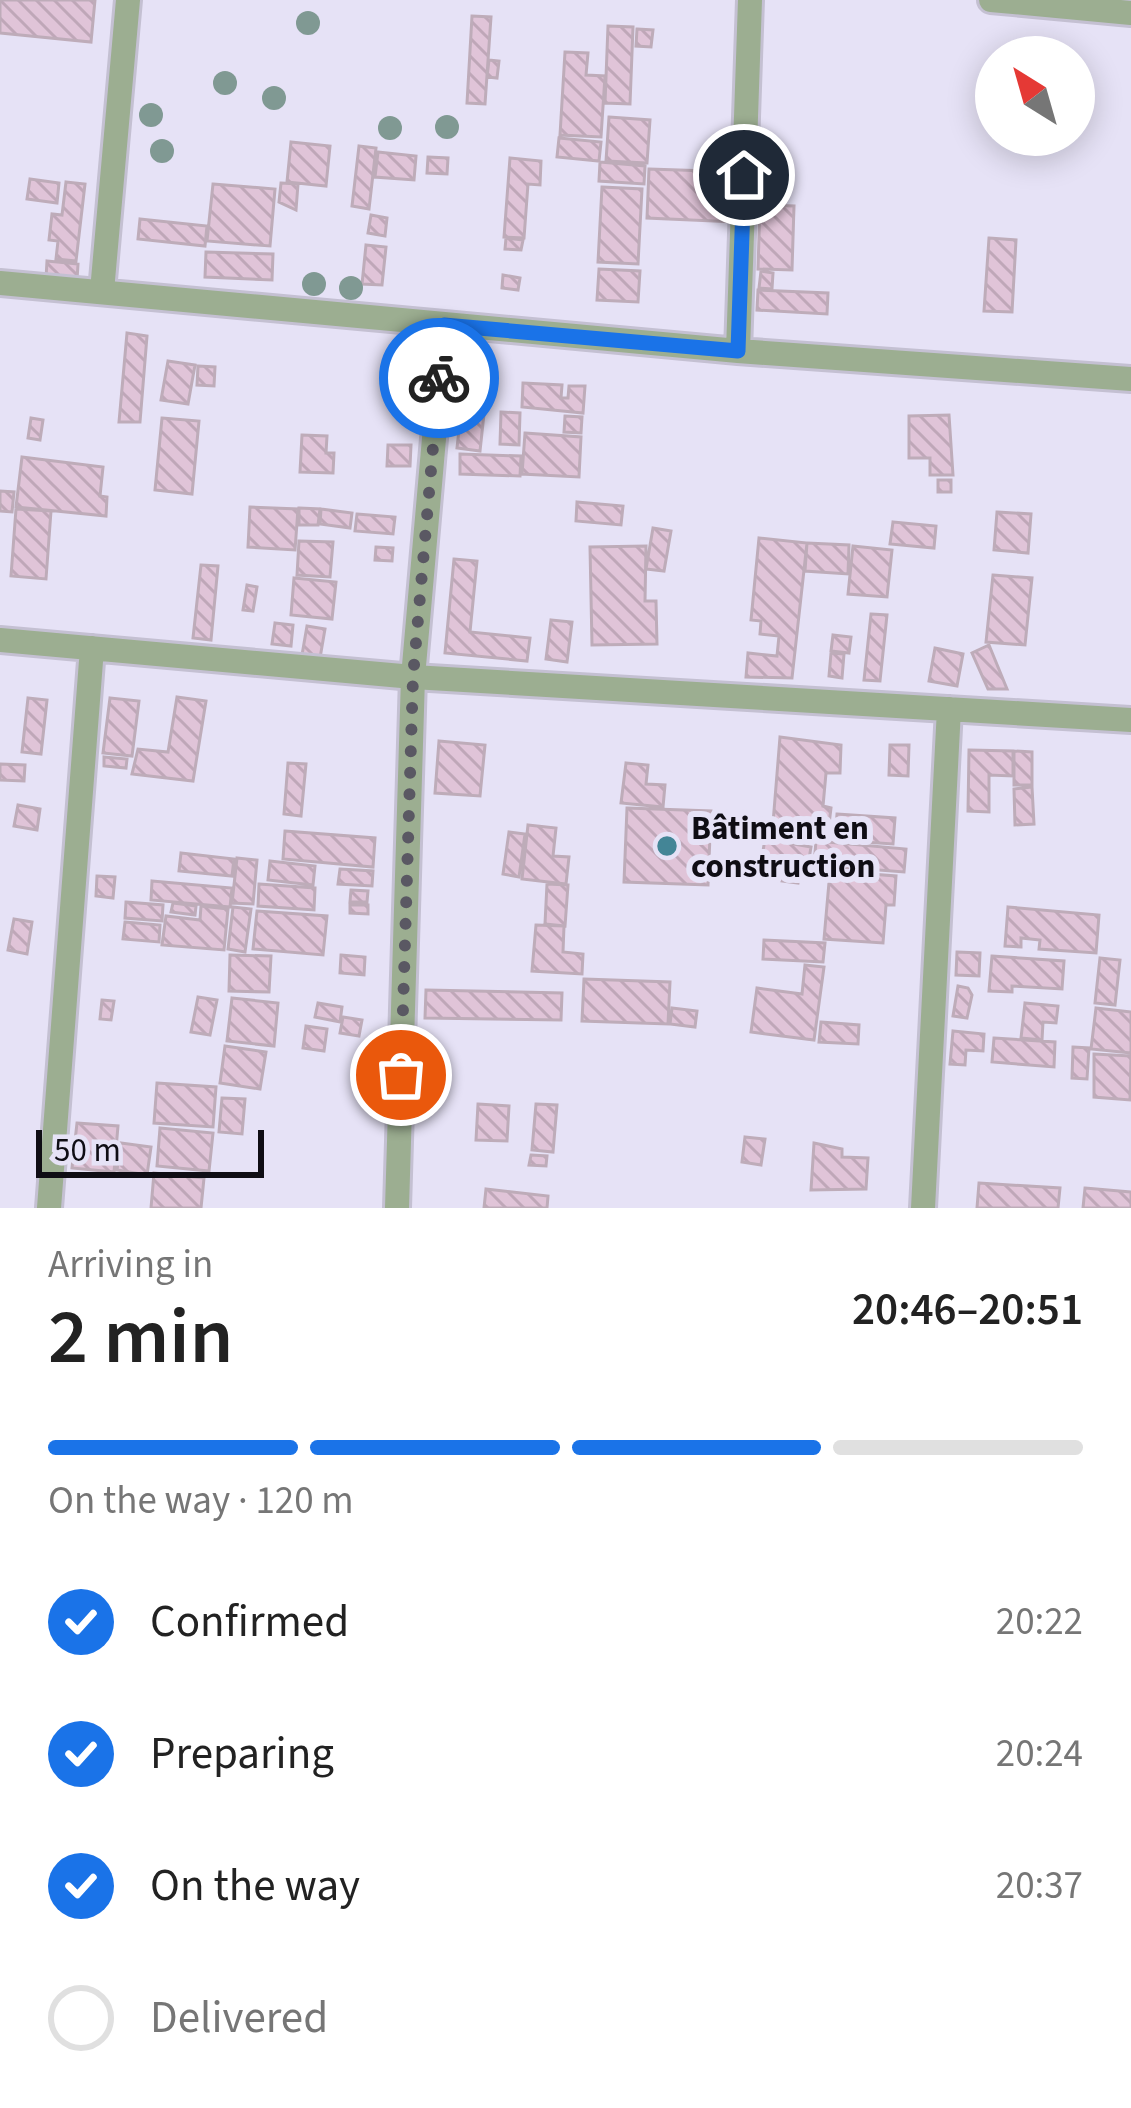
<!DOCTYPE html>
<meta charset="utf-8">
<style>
:root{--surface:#fff;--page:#f6f6f6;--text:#222;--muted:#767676;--line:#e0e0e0;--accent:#1a73e8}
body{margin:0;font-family:"Source Sans 3",sans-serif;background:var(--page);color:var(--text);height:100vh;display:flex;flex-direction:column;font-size:45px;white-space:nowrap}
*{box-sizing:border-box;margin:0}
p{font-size:39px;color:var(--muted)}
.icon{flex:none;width:66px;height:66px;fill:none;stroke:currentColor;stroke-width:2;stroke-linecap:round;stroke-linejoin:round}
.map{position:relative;height:1208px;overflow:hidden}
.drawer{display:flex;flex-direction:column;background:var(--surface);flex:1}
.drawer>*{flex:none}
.needle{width:78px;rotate:323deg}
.fabs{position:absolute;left:975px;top:36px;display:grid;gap:24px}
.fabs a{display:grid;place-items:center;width:120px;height:120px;border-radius:50%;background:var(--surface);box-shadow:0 6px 30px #0003;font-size:60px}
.scale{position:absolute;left:36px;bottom:30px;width:228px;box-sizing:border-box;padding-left:12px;border:6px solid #0f0d14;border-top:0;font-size:33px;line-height:42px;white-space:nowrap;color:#0f0d14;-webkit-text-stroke:9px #e6e2f6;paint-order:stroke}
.pin{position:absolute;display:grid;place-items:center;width:102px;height:102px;color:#fff;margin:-51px;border:6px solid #fff;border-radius:50%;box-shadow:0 3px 12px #0007}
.courier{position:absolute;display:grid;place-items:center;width:120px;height:120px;margin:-60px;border:9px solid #1a73e8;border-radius:50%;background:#fff;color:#222;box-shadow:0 3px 15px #0007}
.head em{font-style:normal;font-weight:600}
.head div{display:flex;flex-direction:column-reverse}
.head{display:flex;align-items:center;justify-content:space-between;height:204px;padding:0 48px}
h1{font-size:78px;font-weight:600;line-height:90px}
.bar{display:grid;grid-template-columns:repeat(4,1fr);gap:18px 12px;align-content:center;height:144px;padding:0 48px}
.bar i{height:15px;border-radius:9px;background:var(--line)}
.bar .current{background:var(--accent)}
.bar p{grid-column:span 4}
ol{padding:0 48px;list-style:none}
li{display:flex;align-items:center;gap:36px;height:132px}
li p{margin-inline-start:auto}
li .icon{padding:12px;border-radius:50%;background:var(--accent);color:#fff;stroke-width:4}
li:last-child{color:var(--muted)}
li i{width:66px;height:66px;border:6px solid var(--line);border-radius:50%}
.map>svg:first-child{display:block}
</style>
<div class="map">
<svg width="1131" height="1208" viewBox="0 0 1131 1208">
<defs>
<pattern id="building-back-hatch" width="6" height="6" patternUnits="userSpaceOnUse" patternTransform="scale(3)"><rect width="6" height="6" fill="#e0c4d8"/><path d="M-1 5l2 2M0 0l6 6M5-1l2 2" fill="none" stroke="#bfa7b8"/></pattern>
</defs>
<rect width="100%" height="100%" fill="#e6e2f6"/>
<!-- building -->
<path fill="url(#building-back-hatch)" stroke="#beacb9" stroke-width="3" d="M0,0H95L91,42L0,33Z
M472,16L491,17L485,104L467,103Z
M608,26L633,27L630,104L605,103Z
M637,29L653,30L651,47L636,46Z
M565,52L588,53L586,75L605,76L601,137L560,135Z
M489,60L499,61L497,78L487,77Z
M609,117L650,120L647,163L606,161Z
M559,138L601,142L599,161L557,157Z
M291,142L330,146L326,186L287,182Z
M359,146L376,148L369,209L352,206Z
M378,152L416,156L414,180L375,177Z
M428,157L448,158L447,174L427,173Z
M510,158L541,161L540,185L528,184L524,238L504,237Z
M600,162L645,166L644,184L599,181Z
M649,169L738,172L735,222L647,218Z
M30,179L59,183L57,203L27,199Z
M66,182L85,184L76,261L56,259L58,241L49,240L52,214L62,215Z
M281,183L298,184L296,210L279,202Z
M213,184L275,189L270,246L207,241Z
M602,187L642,189L638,264L598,262Z
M760,205L794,206L792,270L758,269Z
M371,215L387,218L385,236L368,233Z
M140,219L207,226L205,246L138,239Z
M506,238L523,240L521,250L505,249Z
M989,238L1016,240L1012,312L984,311Z
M366,245L386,247L382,285L362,284Z
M206,252L273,254L272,280L205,277Z
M47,261L78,264L77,280L46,278Z
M599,269L640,271L638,302L597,300Z
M761,271L773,273L772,289L759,288Z
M503,275L520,278L518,290L502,288Z
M758,290L828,293L827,314L757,310Z
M127,333L147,336L140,422H119Z
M168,361L195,365L188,404L161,400Z
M198,366L215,367L214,386L197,385Z
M523,383L562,385L561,398H568L569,386H585L583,413L522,407Z
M464,384L487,386L480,451L457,448Z
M501,412L520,413L519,445L500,444Z
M949,415L953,475H930V458H909V416Z
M565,416L582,417L581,433L564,432Z
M31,418L43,420L40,440L28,438Z
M162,418L199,421L192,494L155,490Z
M525,433L581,437L579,477L522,474Z
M302,435L327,436L326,453H334L333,473L300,472Z
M388,445H411L410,466H387Z
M460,454L521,456L520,476L460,474Z
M22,457L103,467L100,496L107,497L106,516L16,507Z
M938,480H951V492H938Z
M0,491L14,492L12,512L0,511Z
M577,502L623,506L621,525L576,521Z
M250,507L298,509L295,550L248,547Z
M299,508L320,509L318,525H299Z
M16,509L51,511L46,579L11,576Z
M321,509L352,513L350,528L320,524Z
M997,512L1031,514L1028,553L994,550Z
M357,514L395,517L393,534L355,531Z
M893,522L936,526L934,548L890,544Z
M653,528L671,531L664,571L646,569Z
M759,538L807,543L792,678L746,677L748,653L777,656L779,636L760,634L761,621L751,620Z
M299,541L333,542L330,577L297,575Z
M807,543L849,545L848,574L805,571Z
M646,546L645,601H656L657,644L592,645L590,547Z
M853,546L892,550L887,597L848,594Z
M376,547L393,548L392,561L375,560Z
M454,559L477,561L470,632L530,638L527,661L445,653Z
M201,565L218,566L211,640L193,638Z
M993,575L1032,578L1025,645L986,642Z
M294,578L336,582L332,619L291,615Z
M247,585L257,587L253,611L243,610Z
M871,614L887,615L880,681L864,680Z
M551,620L572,622L567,662L546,659Z
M275,623L293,625L291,646L272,644Z
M307,626L325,629L320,658L302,655Z
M833,635L851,637L849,653L831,651Z
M989,645L1007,689H988L972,653Z
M935,648L963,654L957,686L929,681Z
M831,653L844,654L842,678L829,676Z
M177,697L206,701L193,781L132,774L138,749L168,752Z
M28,698L47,700L41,754L22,752Z
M110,698L139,701L132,756L103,753Z
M780,737L841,745L840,773H826L823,806L831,808L827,841L791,834L789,841L761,838L763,824L773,823Z
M439,741L485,745L480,796L435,793Z
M890,745H909L908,776L889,775Z
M969,750L1013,751V776L989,775V812L968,811Z
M1014,751L1032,752V785H1014Z
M104,757L127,759L126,768L104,766Z
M288,763L306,764L301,816L284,814Z
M626,763L648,765L646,784L665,785L663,807L621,803Z
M0,764L25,765L24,781L0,780Z
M1032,787L1034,824L1015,825L1014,789Z
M18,805L40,809L37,830L14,826Z
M627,808L711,811L708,885L624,882Z
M837,814L895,818L893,844L835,840Z
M528,825L556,828L553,856L569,857L566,884L522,879Z
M285,831L375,838L373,867L283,859Z
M509,832L525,834L519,877L503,874Z
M765,839L811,847L808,865L762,857Z
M816,841L906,849L904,872L814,865Z
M181,853L234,859L232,876L179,871Z
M237,858L257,860L253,904L232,903Z
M270,861L315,866L313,885L268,880Z
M340,869L373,871L372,886L338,884Z
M784,869L800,871L798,883L782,881Z
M830,871L896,876L894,905H886L883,943L824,939Z
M97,876L115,877L113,898L96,896Z
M152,881L232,888L230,907L151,900Z
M259,884L315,888L314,910L258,906Z
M547,884L568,885L565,926L545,924Z
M351,890L368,891L367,902H350Z
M126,902L163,905L162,921L125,918Z
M173,903L196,906L195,915L171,912Z
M350,905H368V914L350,913Z
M201,906L228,909L224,950L162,945L166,916L200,920Z
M233,907L251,909L245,952L228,949Z
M1008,907L1099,915L1096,953L1039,949L1040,940L1021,938V947L1005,946Z
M257,911L327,916L323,955L253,949Z
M14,919L32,922L27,954L8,950Z
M125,922L160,925L159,942L123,939Z
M536,925L564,926L563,952L583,954L582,974L532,971Z
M764,940L825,943L823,962L763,959Z
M957,952L980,953L979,976L956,975Z
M230,955L271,956L269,992L229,991Z
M341,955L365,957L364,975L340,973Z
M992,956L1064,961L1062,989L1012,986V992L989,991Z
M1100,958L1120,960L1115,1005L1095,1003Z
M805,965L824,967L814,1040L751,1032L757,988L802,994Z
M584,979L670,982L668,1024L582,1021Z
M958,986L968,988L972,995L967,1018L953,1016Z
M426,990L562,993L561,1020L425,1018Z
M198,997L217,1000L210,1035L191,1032Z
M232,998L278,1003L274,1046L227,1041Z
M102,1000L114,1001L111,1020L100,1019Z
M318,1003L342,1007L340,1022L315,1017Z
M1025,1003L1058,1006L1056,1023L1043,1022L1042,1040L1021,1038Z
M672,1008L697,1011L695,1027L670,1024Z
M1096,1008L1131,1012V1053L1091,1049Z
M343,1017L362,1020L359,1036L340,1033Z
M821,1022L859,1025L858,1044L819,1042Z
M306,1026L327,1029L324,1051L303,1048Z
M953,1031L984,1034L983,1051L966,1050L965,1065L950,1064Z
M994,1038L1055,1042L1054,1067L992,1062Z
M225,1046L266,1052L260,1089L220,1083Z
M1073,1047L1089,1048L1087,1079L1072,1078Z
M1094,1054L1131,1056L1130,1100L1094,1097Z
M157,1083L216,1087L213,1127L154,1123Z
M222,1098L245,1099L242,1134L219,1132Z
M478,1104L509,1106L507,1141L476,1140Z
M536,1104L557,1105L553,1152L532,1150Z
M77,1123L118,1126L114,1172L72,1168Z
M160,1128L213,1133L209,1171L157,1166Z
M745,1137L765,1139L761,1165L742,1162Z
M121,1143L151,1147L147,1175L117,1170Z
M814,1143L842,1149V1157L868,1158L866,1189L811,1190Z
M531,1155L547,1156L546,1166L529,1165Z
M154,1173L204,1178L201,1208H151Z
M979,1183L1060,1188L1058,1208H977Z
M1085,1188L1131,1192V1208H1083Z
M486,1189L548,1196L547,1208H484Z"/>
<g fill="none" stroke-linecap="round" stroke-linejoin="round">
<defs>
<path id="street" d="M991,0L1131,13
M0,283L738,351L1131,379
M102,291L128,0
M738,351L750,0
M0,640L413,677L1131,720
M49,1208L92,648
M397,1208L413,677L444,325
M923,1208L949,709"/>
</defs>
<!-- street casing -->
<use href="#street" stroke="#c4c0d2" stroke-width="30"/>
<!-- street -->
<use href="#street" stroke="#9cae91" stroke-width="24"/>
</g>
<!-- trees -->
<g fill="#809993">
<circle cx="308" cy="23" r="12"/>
<circle cx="225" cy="83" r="12"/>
<circle cx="274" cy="98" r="12"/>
<circle cx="151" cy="115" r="12"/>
<circle cx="447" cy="127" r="12"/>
<circle cx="390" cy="128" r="12"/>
<circle cx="162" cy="151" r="12"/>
<circle cx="314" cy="284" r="12"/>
<circle cx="351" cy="288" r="12"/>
</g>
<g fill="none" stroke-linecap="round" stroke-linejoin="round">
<!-- done -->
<path stroke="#5a5863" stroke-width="12" stroke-dasharray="0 21.6" d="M401,1075L413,677L439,378"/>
<!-- route -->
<path stroke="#1a73e8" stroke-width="15" d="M439,378L444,325L738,351L744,175"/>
</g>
<!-- markers -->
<circle fill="#438596" stroke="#e6e2f6" stroke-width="4.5" cx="667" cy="846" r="12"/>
<g text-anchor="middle" stroke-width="12" stroke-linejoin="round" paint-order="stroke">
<!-- poi labels -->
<g font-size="33" font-weight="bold" fill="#0f0d14" stroke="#e6e2f6" text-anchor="start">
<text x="691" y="839">Bâtiment en<tspan x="691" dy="38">construction</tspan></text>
</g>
</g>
</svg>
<div class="fabs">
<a><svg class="needle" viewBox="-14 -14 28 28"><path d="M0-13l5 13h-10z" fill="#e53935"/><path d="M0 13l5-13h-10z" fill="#767676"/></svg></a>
</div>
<div class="scale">50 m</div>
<div class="pin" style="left:401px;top:1075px;background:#ea580c"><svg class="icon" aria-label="bag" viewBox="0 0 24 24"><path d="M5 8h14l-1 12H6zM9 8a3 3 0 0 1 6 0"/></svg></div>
<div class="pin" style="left:744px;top:175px;background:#1f2937"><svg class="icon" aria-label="home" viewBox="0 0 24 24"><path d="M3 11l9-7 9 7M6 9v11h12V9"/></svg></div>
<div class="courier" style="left:439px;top:378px"><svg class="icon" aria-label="bike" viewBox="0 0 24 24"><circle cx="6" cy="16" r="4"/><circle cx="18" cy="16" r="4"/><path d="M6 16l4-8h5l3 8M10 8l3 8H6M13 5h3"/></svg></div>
</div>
<section class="drawer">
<div class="head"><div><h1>2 min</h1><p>Arriving in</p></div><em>20:46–20:51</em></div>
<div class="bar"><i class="current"></i><i class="current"></i><i class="current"></i><i></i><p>On the way · 120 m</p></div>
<ol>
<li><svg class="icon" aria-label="check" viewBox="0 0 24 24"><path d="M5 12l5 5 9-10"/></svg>Confirmed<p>20:22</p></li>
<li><svg class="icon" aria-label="check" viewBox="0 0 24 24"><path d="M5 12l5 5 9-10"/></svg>Preparing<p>20:24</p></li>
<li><svg class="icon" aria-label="check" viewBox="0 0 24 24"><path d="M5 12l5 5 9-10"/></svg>On the way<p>20:37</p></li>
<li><i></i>Delivered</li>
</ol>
</section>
